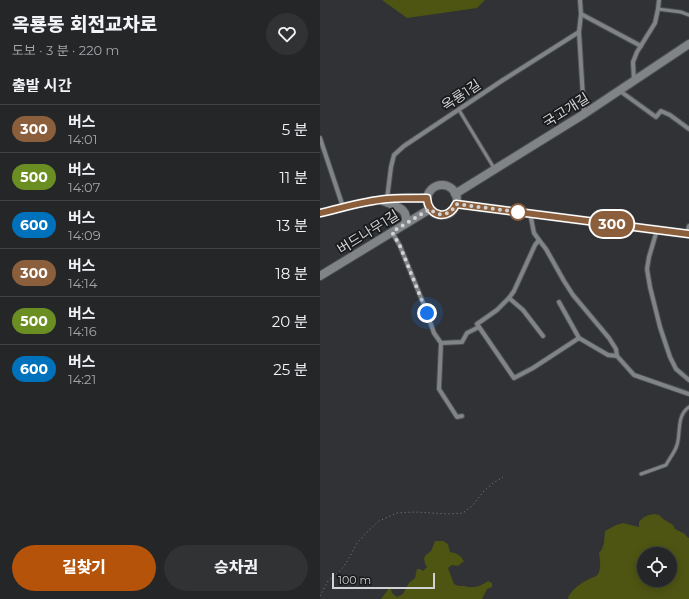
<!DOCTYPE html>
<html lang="ko">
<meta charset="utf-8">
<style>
:root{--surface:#242628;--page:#303234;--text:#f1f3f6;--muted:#a3a5a8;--line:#414345;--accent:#b45309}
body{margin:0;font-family:Montserrat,"Noto Sans KR",sans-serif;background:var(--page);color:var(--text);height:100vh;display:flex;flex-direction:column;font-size:15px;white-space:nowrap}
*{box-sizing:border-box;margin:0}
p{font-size:13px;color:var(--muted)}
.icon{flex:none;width:22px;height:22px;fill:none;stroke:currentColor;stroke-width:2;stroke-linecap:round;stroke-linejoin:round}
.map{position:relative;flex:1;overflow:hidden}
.drawer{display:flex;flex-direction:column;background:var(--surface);width:320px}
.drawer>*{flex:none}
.badge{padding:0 8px;border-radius:13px;font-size:14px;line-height:26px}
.fabs{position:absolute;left:317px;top:547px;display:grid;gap:8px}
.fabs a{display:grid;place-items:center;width:40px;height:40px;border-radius:50%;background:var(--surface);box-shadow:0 2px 10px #0003,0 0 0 1px var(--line);font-size:20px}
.scale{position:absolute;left:12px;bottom:10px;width:103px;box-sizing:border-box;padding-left:4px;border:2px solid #d1d2d4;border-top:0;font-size:11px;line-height:14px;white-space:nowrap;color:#d1d2d4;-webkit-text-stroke:3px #191a1b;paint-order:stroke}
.you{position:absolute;width:20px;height:20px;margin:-10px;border:3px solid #fff;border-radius:50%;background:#1a73e8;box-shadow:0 0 0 6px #1a73e833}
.map>.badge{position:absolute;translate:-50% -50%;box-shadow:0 0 0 2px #fff}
h2{padding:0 12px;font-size:15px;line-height:36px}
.round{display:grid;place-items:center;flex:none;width:42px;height:42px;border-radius:21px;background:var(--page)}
.head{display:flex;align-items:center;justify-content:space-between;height:68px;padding:0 12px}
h1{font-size:19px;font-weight:800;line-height:30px}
.action{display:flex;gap:8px;margin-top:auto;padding:8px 12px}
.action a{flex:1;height:46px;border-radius:24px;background:var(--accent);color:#fff;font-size:16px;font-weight:800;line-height:46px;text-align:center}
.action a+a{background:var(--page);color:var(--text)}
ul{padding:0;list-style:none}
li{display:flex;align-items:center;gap:12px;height:48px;padding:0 12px;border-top:1px solid var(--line)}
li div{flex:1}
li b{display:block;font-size:15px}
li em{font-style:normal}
li .badge{min-width:44px;font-weight:700;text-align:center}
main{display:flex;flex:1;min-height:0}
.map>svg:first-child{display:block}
.green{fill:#4e5412;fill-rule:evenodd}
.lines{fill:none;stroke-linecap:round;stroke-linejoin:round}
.lane-casing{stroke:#4c4e50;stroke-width:5}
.street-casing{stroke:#4c4e50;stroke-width:6}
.secondary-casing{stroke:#4c4e50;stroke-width:10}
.path{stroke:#808184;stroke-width:1;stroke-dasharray:1 3;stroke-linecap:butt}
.lane{stroke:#818487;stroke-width:3}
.street{stroke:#818487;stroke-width:4}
.secondary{stroke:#818487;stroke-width:8}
.line-casing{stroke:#fff;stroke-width:9}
.line{stroke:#8b5e3c;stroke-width:6}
.walk{stroke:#d1d2d4;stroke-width:4;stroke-dasharray:0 7.2}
.stop-dot{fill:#fff;stroke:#8b5e3c;stroke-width:2}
.labels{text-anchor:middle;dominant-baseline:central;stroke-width:3.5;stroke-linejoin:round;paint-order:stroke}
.street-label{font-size:14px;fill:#d1d2d4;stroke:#191a1b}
</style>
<main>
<section class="drawer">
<div class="head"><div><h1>옥룡동 회전교차로</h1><p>도보 · 3 분 · 220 m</p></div><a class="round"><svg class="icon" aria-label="heart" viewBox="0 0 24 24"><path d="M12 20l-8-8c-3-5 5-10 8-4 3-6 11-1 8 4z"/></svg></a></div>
<h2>출발 시간</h2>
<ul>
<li><span class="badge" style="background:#8b5e3c;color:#fff">300</span><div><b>버스</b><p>14:01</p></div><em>5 분</em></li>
<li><span class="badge" style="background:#6b8e23;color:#fff">500</span><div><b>버스</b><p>14:07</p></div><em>11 분</em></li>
<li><span class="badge" style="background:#0072bc;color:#fff">600</span><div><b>버스</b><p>14:09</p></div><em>13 분</em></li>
<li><span class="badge" style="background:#8b5e3c;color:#fff">300</span><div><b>버스</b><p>14:14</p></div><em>18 분</em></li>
<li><span class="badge" style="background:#6b8e23;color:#fff">500</span><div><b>버스</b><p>14:16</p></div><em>20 분</em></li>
<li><span class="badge" style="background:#0072bc;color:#fff">600</span><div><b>버스</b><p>14:21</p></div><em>25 분</em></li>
</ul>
<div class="action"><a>길찾기</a><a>승차권</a></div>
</section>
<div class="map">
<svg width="369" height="599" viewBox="0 0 369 599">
<rect width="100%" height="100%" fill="#303235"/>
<g class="green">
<polygon points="62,0 165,0 157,8 87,18"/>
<path d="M334,514l5,1 4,4 10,6 2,4 10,5 2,3 2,1v61h-120l-1,-1c3,-8 13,-15 21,-19 4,-2 8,-2 10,-7 2,-6 1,-13 0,-19 6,-6 5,-14 6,-22l11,-6 7,-2 16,4v-5c5,-6 9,-7 15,-8zM324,554h26v26h-26z"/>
<path d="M115,541h8l5,3 2,8c7,1 10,3 14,9l-6,5 -6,-1 -4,3 6,16c4,2 5,2 9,2 5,0 2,1 6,1 8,1 13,-2 19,-6l4,2v4l-5,2 -5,10h-101l9,-12 2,6 5,4c9,-3 6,-6 11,-12 1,-3 5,-5 7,-7l2,-9h3l3,2 4,-4 -2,-3 -1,-6 2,-3 5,-4z"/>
</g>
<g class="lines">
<defs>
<g id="lane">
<polyline points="338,9 361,12 369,15"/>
<polyline points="139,110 174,168"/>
<path d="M321,474l25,-9c3,-6 9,-13 11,-20 4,-12 -1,-29 12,-38"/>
</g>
<g id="street">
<polyline points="260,0 261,14 259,32 264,114"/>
<polyline points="261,14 321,46"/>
<polyline points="314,81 313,62 317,52 335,23 338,9 339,0"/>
<polyline points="300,91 336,117 341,111 350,115 369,129"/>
<polyline points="0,138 23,207"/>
<polyline points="67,199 71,167 74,155 84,146 183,80 259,32"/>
<polyline points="210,213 214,233 219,240"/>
<polyline points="337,230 329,257 327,269 330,287 340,327 350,357 356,369 369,380"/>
<polyline points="72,232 80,246 104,305 114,333 121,343"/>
<polyline points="367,234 369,226"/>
<polyline points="189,298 194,291 215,245 219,240 226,249 244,281 253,295 289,338 296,349 297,356 314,375 369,394"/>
<polyline points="239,302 259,338 288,355 297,356"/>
<polyline points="223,336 203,310 189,298 177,310 157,324 194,378 213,368 259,338"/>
<polyline points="142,416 137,417 119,389 121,343 142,342 147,333 159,327"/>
</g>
<g id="secondary">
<circle cx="122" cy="200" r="15"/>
<polyline points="135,194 264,114 369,44"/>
<path d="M63,201c12,5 27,7 22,23"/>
<polyline points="136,204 369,234"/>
<path d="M0,213c22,-5 44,-12 67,-14 13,-2 27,-1 40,-1"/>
<polyline points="0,276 110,209"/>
</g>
</defs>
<use href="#lane" class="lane-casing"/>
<use href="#street" class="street-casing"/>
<use href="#secondary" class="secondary-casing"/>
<polyline class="path" points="0,596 8,581 21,570 28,560 37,543 49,530 59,521 77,513 95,512 128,514 143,513 152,506 164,491 173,483 183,477"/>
<use href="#lane" class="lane"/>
<use href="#street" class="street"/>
<use href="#secondary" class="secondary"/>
</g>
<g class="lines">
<defs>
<path id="line" d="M0,213c22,-5 44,-12 67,-14 13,-1 27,-1 40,-1 1,19 22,23 29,6l233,30"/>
</defs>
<use href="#line" class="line-casing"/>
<use href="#line" class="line"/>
<path class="walk" d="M107,313l-27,-67 -8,-14 38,-23c9,9 21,6 26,-5l62,8"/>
</g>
<circle class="stop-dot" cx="198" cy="212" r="8"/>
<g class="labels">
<g class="street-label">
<text transform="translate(141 95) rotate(-34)">옥룡1길</text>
<text transform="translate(246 110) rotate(-32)">국고개길</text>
<text transform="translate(48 232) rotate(-32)">버드나무1길</text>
</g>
</g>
</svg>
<div class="fabs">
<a><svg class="icon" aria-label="locate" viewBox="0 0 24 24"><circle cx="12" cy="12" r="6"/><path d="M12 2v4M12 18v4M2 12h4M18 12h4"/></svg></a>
</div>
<div class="scale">100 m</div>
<div class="you" style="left:107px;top:313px"></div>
<b class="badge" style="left:292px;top:224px;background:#8b5e3c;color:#fff">300</b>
</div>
</main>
